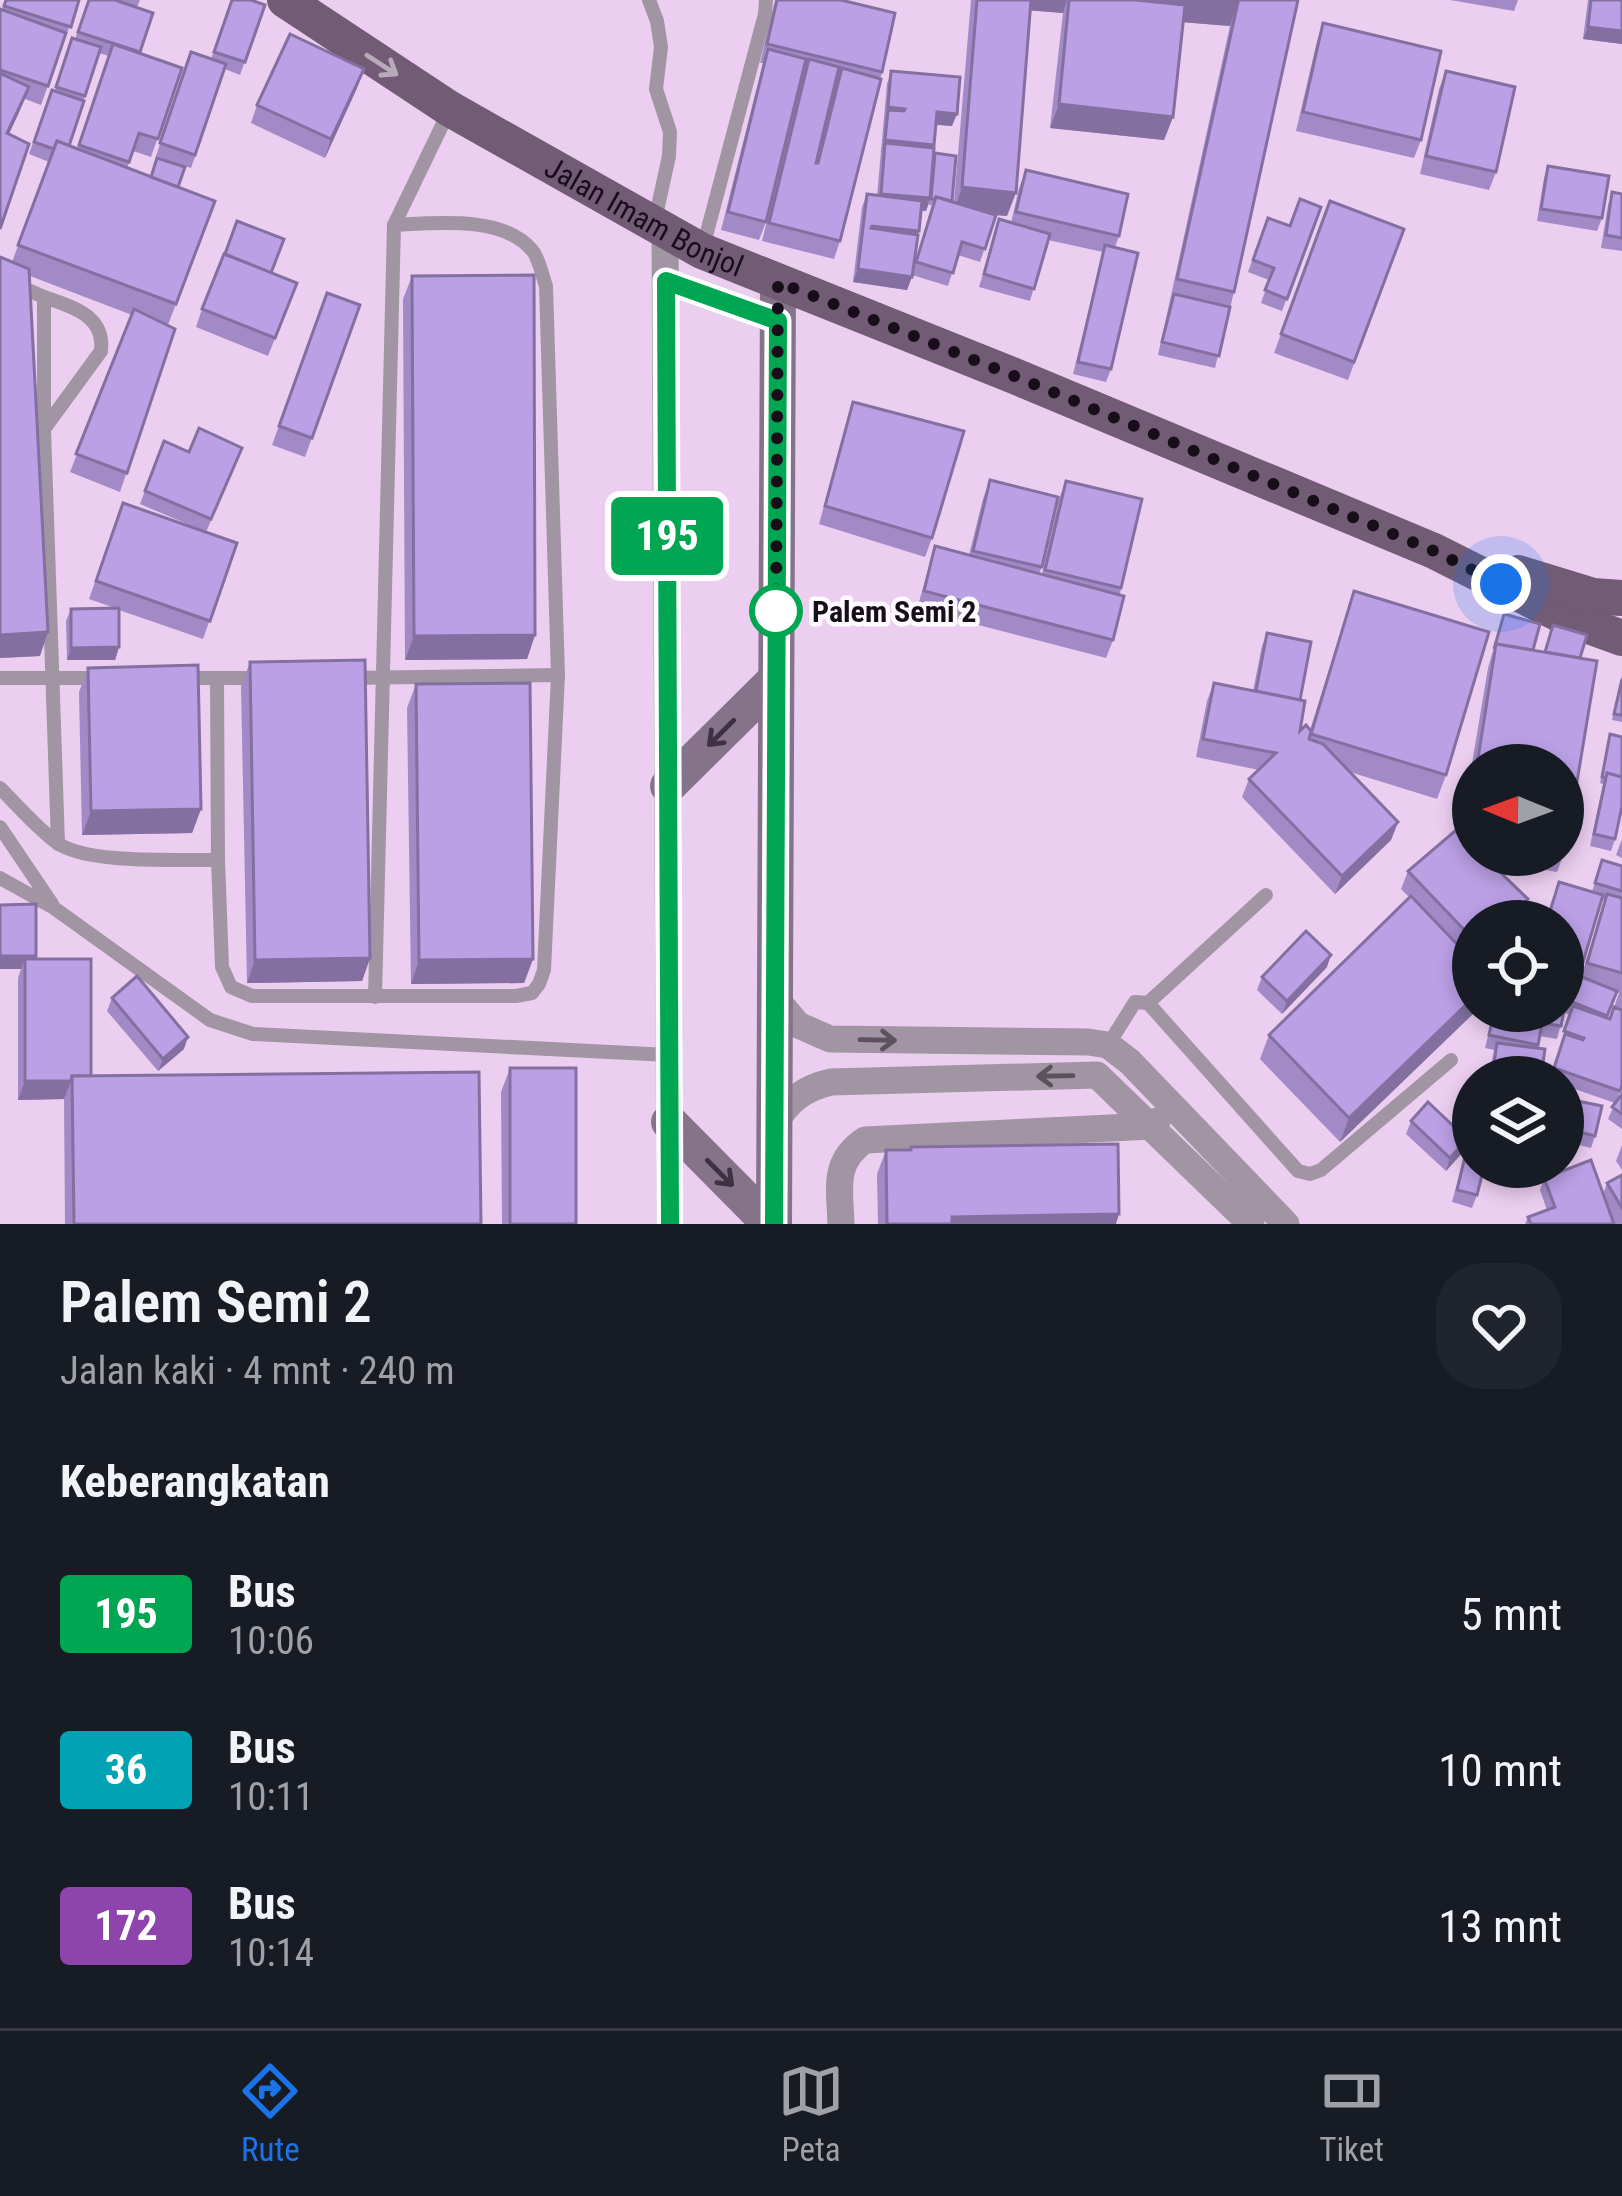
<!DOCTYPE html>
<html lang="id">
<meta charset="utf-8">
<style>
:root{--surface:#171b24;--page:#20242c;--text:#f1f3f6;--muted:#9ea1a6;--line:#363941;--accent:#1a73e8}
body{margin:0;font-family:"Roboto Condensed",sans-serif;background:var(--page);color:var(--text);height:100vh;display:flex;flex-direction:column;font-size:45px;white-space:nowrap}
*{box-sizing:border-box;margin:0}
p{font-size:39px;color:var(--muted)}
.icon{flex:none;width:66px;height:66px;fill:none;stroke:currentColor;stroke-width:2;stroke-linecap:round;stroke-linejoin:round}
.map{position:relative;height:1224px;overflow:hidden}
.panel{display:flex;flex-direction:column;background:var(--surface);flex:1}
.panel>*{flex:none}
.badge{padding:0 24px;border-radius:9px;font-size:42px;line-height:78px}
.needle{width:78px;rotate:271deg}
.fabs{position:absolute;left:1452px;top:744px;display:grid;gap:24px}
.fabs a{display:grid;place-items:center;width:132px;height:132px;border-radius:50%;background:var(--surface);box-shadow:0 6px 18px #0003;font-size:60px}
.you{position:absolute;width:60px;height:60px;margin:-30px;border:9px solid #fff;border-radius:50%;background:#1a73e8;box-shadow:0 0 0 18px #1a73e833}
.map>.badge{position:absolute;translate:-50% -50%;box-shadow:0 0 0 6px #fff}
h2{padding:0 60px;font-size:45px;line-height:108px}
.round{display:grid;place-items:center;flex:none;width:126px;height:126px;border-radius:48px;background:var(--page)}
.overview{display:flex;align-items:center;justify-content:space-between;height:204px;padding:0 60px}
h1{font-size:57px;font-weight:600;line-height:90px}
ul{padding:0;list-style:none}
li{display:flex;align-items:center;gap:36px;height:156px;padding:0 60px}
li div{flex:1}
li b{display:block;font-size:45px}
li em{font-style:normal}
li .badge{min-width:132px;font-weight:700;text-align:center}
.menu{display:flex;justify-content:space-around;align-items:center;height:168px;border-top:3px solid var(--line);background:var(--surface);font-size:33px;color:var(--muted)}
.menu a{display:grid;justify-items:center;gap:6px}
.menu .selected{color:var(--accent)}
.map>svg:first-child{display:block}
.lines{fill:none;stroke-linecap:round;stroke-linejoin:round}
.lane{stroke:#a195a3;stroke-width:14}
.street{stroke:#a195a3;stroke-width:27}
.secondary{stroke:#857389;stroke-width:36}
.primary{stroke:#715b75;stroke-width:36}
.wall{fill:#a18ac6;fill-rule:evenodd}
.shaded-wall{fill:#8370a1}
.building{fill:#bba0e6;stroke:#8370a1;stroke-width:3}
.oneway{stroke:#b7aab9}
.oneway2{stroke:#3e3141}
.oneway3{stroke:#5c525e}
.line-casing{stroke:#fff;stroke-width:27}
.line{stroke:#00a651;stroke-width:18}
.walk{stroke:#180e1a;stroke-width:12;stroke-dasharray:0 21.6}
.stop-dot{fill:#fff;stroke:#00a651;stroke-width:6}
.labels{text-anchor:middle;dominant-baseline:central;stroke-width:9;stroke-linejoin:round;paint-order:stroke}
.street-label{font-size:30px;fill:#180e1a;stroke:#fdfafd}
.stop-label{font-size:30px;font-weight:bold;fill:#180e1a;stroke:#fdfafd;text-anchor:start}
</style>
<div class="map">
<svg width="1622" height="1224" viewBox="0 0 1622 1224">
<rect width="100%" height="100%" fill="#eccef1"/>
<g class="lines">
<g class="lane">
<polyline points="649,0 657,21 661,47 656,89 670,132 669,156 655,220"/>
<polyline points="702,251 765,14 766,0"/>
<polyline points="0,278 44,297 44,429 58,844"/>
<path d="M44,429l57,-78c4,-36 -29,-44 -57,-54"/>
<polyline points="0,678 103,678"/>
<polyline points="185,678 259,678"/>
<path d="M217,678l1,182 4,107 9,20 21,9h264l16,-3 7,-9 5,-14 14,-295 -12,-389c-4,-11 -7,-28 -14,-36 -29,-35 -98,-27 -138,-25"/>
<polyline points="347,678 558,675"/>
<path d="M0,788c18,18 36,39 56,54 30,23 123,17 162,18"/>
<polyline points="0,827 52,904"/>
<polyline points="0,878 54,908 210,1020 253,1034 669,1055"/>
<polyline points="375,997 394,225 450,109"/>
<polyline points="1148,1003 1266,895"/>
<polyline points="1108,1045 1135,1002 1148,1003 1298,1171 1310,1174 1321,1170 1451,1060"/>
</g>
<g class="street">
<polyline points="665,231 670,1224"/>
<polyline points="666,281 778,321"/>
<polyline points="776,999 798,1025 830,1039 1088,1042 1108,1045 1130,1062 1286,1224"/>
<path d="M774,1124c14,-23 30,-36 57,-42l266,-7 154,149"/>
<path d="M841,1224c-1,-35 -9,-62 24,-84l287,-14 5,-5"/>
</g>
<g class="secondary">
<polyline points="668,786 775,680"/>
<polyline points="669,1122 770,1224"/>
<polyline points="774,1224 778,282"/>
</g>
<g class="primary">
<path id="s1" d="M285,0l165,109 252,142 310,124 422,176 133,67 55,20"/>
<polyline points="1518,573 1593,596 1622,598"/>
</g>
</g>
<g class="wall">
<polygon points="5,0 79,0 41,105 25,99 9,134 0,229 0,9 2,10"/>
<path d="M89,0h51l-3,7 3,46 42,15 -31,89 -18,-6 -6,17 88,33 -47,124 7,4 -55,163 -50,-20 62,-157 -102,-39 10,380 -40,2v-401l12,5 37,-100 -20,-8 23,-64 3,1 17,-53 3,1zM99,53l10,3 -32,93 -8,-3z"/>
<polygon points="232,0 265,5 240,75 225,69 191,168 156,156 191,52 211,59"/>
<path d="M775,0h66l41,72 -42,169 -6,18 -72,-18 42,-168 -38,149 -7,18 -38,-10 42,-167h-3zM836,81h1l-21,82z"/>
<path d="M971,0h327l-64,292 -19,76 -57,-13 72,-329 -47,-4 -10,95 -9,23 -114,-12 13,-115 -33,-3 -23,206 -11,-1 -16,47 -22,-7 -10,31 -36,-11 -5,15 -54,-8 9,-75 5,-13 10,2 10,-112 4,-13 61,55 -16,-1 -3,22 1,11 18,43 2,1zM929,203v2h3l-19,65 8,-60 5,1z"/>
<polygon points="1450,0 1518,0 1514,11"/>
<polygon points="1588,0 1622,0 1622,44 1583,39"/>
<polygon points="1323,23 1421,140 1414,158 1296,131 1317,41"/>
<polygon points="1446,71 1496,172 1489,190 1420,174 1439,89"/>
<polygon points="357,88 325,158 251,123 257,105"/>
<polygon points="1548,166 1602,218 1597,231 1537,221 1544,178"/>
<polygon points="1026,170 1119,236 1115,247 1111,369 1106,382 1073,374 1103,252 1048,240 1030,301 979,287 999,219 1011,223 1019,188"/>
<polygon points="1612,192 1622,194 1622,251 1601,248 1608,205"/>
<polygon points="1330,201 1404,229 1348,380 1274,353"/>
<polygon points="1321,207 1282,311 1261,303 1269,280 1248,272 1268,218 1290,226"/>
<polygon points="272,273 297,283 268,356 196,327 202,309"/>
<polygon points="412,276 535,635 527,659 405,660 403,299"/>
<polygon points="327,293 360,305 305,457 272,445"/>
<polygon points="853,402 932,538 925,557 819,524"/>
<polygon points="164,441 189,452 238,460 206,532 140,504"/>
<polygon points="990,480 1042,567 1039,573 1042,574 1059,499 1066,481 1121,588 1113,640 1106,658 917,609 935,546 969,555 983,499"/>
<polygon points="123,503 237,543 203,639 119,610 119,647 115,660 67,660 66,621 71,609 115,608 89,599"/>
<polygon points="1354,591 1446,775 1437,799 1350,772 1398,822 1391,840 1335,894 1242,797 1249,779 1259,770 1196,757 1207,701 1214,683 1253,691 1262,646 1267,633 1300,700 1300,731 1310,730"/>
<path d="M1504,614l29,36 47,8 -14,190 -9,24 -70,-12 41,39 -6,18 -4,4h-45v90h3l-136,131 -80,-83 9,-24 141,-137 -9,-9 7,-18 52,-36 28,-167zM1473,765h90v90h-90z"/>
<polygon points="250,662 370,958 362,981 247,983 241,686"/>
<polygon points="88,668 201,809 192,833 82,835 79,692"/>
<polygon points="1622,675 1622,722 1612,720"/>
<polygon points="416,684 533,959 524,983 411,984 407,708"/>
<polygon points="1610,734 1615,839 1611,851 1590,846 1603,784 1600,783"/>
<polygon points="1622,839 1622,858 1616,855"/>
<path d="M1602,860l20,6v220l-6,17 6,-9v35l-14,-10 7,-16 -52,-18v-8h-12l19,-62 -6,-2 -7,26 -17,-3 -3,12 4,29h-52l5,-27 -9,-2 9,-36 12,2 1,-3h56l11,-30 -11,-3v-57l29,-29zM1601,899l4,1 -24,77 -3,-2zM1616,992l3,1 -9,26 -4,-1z"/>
<polygon points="0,905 35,959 91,1076 481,1224 65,1224 64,1099 18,1100 18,978 21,969 0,969"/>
<polygon points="1327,967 1282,1014 1257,990 1262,977"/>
<polygon points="112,998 184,1049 158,1071 107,1011"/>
<polygon points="510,1068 576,1224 502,1224 501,1092"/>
<polygon points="1563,1098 1595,1136 1591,1148 1563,1141"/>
<polygon points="1411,1121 1467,1139 1463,1152 1446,1171 1406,1134"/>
<polygon points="1469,1140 1477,1195 1472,1208 1452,1202"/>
<polygon points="1622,1145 1622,1170 1616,1161"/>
<polygon points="886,1150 1116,1224 878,1224 877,1174"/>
<polygon points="1622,1175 1622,1224 1525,1224 1528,1217 1547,1210 1540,1190 1544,1178 1603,1194 1607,1183"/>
</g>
<g class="shaded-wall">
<polygon points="1027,0 1067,0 1063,13 1024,10"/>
<polygon points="1069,0 1215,0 1238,2 1230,26 1068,13"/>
<polygon points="1588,27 1622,31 1622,44 1583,39"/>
<polygon points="364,69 357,88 325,158 331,139"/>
<polygon points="29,87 20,110 0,153 7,133"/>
<polygon points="1059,104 1173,117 1164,140 1050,128"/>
<polygon points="937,112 957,114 952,126 932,124"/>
<polygon points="885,140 934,145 929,157 885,143 880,153"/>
<polygon points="962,187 1016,193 1007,216 954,211"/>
<polygon points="881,194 930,198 926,211 876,207"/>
<polygon points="872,226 919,231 914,244 867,238"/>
<polygon points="858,269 912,277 907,290 853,282"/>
<polygon points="48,632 40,656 0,658 0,635"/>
<polygon points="535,635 527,659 405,660 414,636"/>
<polygon points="119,647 115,660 67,660 71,648"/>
<polygon points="201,809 192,833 82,835 91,811"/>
<polygon points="1398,822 1391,840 1335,894 1342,876"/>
<polygon points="1528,899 1522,917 1518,921 1506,921"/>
<polygon points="1331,955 1327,967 1282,1014 1287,1001"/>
<polygon points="0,956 36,956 32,969 25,959 21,969 0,969"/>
<polygon points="370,958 362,981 247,983 255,960"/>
<polygon points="533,959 524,983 411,984 419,960"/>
<polygon points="1473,998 1473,1011 1476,1011 1340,1142 1349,1118"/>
<polygon points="188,1037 184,1049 158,1071 163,1059"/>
<polygon points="25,1081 71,1081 64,1099 18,1100"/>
<polygon points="1467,1139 1463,1152 1446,1171 1450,1158"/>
<polygon points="1119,1214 1116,1224 949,1224 952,1217"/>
</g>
<g class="building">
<polygon points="6,0 79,0 71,27 4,6"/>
<polygon points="89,0 115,0 153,13 140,52 78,32"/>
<polygon points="232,0 251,0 265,5 245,62 214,52"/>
<polygon points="777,0 841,0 895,13 882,72 767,44"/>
<polygon points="977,0 1031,0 1016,193 962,187"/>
<polygon points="1069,0 1136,0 1185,5 1173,117 1059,104"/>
<polygon points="1215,0 1298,0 1234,292 1177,279 1238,2"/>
<polygon points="1591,0 1622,0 1622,31 1588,27"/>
<polygon points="0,9 66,33 48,86 0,70"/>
<polygon points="1323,23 1441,51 1421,140 1303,112"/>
<polygon points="290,34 364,69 331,139 257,105"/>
<polygon points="72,38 101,47 85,96 56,87"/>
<polygon points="113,44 182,68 158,139 139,133 129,162 79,145"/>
<polygon points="768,49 806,59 766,222 728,212"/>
<polygon points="191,52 226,64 195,155 160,143"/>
<polygon points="809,59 839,67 816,163 818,163 842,68 881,79 840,241 769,223"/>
<polygon points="891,71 960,77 957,114 937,112 934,145 885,140 888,110 904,111 905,109 888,107"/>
<polygon points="1446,71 1515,87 1496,172 1426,156"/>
<polygon points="0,73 29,87 7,133 29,144 0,229"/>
<polygon points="52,90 84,101 69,146 57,141 54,149 34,142"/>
<polygon points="57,141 215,201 176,304 18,245"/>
<polygon points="885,143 934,148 930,198 881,194"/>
<polygon points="935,153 956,156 952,201 936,197 935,199 931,199"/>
<polygon points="157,158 185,167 178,187 151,177"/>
<polygon points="1548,166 1609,176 1602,218 1541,209"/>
<polygon points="1026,170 1128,194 1119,236 1016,212"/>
<polygon points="1612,192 1622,194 1622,238 1606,235"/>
<polygon points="867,194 922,201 919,231 872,226 871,228 918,235 912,277 858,269"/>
<polygon points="936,197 996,215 985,249 962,242 953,273 916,262"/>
<polygon points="1300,199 1321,207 1287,299 1265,290 1274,268 1253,260 1268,218 1290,226"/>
<polygon points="1330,201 1404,229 1354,362 1281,334"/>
<polygon points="999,219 1050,234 1034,289 984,274"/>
<polygon points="237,221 284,239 271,273 225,254"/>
<polygon points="1105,245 1138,253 1111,369 1078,362"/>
<polygon points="224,254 297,283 275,338 202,309"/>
<polygon points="0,257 29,269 48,632 0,635"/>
<polygon points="534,275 535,635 414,636 412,276"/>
<polygon points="327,293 360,305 312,438 279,426"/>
<polygon points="1174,294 1230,307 1219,356 1162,342"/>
<polygon points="134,309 175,329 127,473 76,454"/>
<polygon points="853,402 964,431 932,538 825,506"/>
<polygon points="199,428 242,448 211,519 145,491 164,441 189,452"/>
<polygon points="990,480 1058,497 1042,567 973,551"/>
<polygon points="1066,481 1142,499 1121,588 1045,570"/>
<polygon points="123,503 237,543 210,621 96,581"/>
<polygon points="935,546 1124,596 1113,640 924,591"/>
<polygon points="1354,591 1489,632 1446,775 1311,734"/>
<polygon points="119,608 119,647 71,648 71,609"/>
<polygon points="1504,614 1540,624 1533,650 1496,644 1494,649"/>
<polygon points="1553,625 1587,635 1580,658 1545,652"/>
<polygon points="1267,633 1311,642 1300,700 1256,691"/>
<polygon points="1496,644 1597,661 1566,848 1563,847 1563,765 1477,765"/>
<polygon points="365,660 370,958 255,960 250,662"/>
<polygon points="198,665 201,809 91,811 88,668"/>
<polygon points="1622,679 1622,715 1614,714"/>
<polygon points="530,683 533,959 419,960 416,684"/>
<polygon points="1214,683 1305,701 1300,731 1306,725 1311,731 1309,739 1323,744 1398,822 1342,876 1249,779 1276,753 1203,739"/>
<polygon points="1610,734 1622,737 1622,777 1607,773 1606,778 1602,777"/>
<polygon points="1607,773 1622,777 1622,806 1615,839 1594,834"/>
<polygon points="1473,788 1473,832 1466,831"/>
<polygon points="1455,831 1473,847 1473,855 1482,855 1528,899 1506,921 1473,921 1473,939 1408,871"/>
<polygon points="1602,860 1622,866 1622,891 1595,883"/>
<polygon points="1559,882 1603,895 1581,969 1563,964 1563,921 1547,921"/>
<polygon points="1607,894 1622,898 1622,973 1587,963"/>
<polygon points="1411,896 1473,961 1473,998 1349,1118 1269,1035"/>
<polygon points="36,904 36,956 0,956 0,905"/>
<polygon points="1306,931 1331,955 1287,1001 1262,977"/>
<polygon points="25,959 91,959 91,1076 72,1076 71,1081 25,1081"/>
<polygon points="1577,975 1617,991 1607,1016 1567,1000"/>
<polygon points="137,976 188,1037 163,1059 112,998"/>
<polygon points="1563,989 1568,990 1561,1026 1542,1023 1538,1045 1489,1035 1494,1012 1508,1014 1509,1011 1563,1011"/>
<polygon points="1573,1006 1610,1019 1614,1007 1622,1010 1622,1085 1620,1091 1554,1068 1565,1034 1583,1040 1584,1038 1564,1031"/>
<polygon points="1497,1043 1545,1049 1541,1077 1492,1077"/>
<rect x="510" y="1068" width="66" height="156"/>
<polygon points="479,1072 481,1224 74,1224 72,1076"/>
<polygon points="1622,1094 1622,1114 1612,1107"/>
<polygon points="1563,1098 1602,1106 1595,1136 1563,1128"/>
<polygon points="1428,1102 1467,1139 1450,1158 1411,1121"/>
<polygon points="1469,1140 1473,1141 1473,1167 1484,1167 1477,1195 1457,1190"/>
<polygon points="1118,1144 1119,1214 952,1217 952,1224 887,1224 886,1150 911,1150 911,1147"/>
<polygon points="1591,1160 1614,1224 1531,1224 1528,1217 1555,1207 1544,1178"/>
<polygon points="1622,1175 1622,1208 1607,1183"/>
</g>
<defs><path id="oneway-shaft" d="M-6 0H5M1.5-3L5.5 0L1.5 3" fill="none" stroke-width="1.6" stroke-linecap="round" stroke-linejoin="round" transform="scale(3)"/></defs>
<use class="oneway" href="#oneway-shaft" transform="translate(382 65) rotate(33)"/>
<g class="oneway2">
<use href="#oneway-shaft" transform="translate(721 733) rotate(135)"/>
<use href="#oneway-shaft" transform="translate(720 1173) rotate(45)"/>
</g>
<g class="oneway3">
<use href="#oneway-shaft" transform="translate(878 1040) rotate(1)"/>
<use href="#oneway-shaft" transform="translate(1055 1076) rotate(179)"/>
</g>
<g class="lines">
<defs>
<polyline id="line" points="670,1224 666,281 778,321 774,1224"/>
</defs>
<use href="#line" class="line-casing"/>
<use href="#line" class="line"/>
<polyline class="walk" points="776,611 778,282 1012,375 1434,551 1501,584"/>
</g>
<circle class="stop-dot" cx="776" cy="611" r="24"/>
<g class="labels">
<g class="street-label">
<text stroke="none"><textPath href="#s1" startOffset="420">Jalan Imam Bonjol</textPath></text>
</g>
<g class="stop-label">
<text x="812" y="611">Palem Semi 2</text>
</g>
</g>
</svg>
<div class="fabs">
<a><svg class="needle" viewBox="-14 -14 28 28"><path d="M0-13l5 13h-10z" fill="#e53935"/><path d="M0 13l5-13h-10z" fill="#9ea1a6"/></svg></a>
<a><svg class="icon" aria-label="locate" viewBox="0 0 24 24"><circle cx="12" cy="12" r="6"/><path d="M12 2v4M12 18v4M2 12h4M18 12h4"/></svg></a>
<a><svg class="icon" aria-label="layers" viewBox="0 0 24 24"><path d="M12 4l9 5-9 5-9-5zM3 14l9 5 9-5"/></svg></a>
</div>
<div class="you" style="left:1501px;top:584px"></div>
<b class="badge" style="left:667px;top:536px;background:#00a651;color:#fff">195</b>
</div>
<section class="panel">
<div class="overview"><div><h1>Palem Semi 2</h1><p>Jalan kaki · 4 mnt · 240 m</p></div><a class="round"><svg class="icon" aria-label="heart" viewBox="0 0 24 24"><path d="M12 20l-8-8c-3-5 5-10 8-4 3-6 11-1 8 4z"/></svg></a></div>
<h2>Keberangkatan</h2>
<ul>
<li><span class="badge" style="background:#00a651;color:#fff">195</span><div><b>Bus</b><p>10:06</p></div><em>5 mnt</em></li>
<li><span class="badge" style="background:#00a3b4;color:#fff">36</span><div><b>Bus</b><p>10:11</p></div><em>10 mnt</em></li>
<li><span class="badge" style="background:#8e44ad;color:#fff">172</span><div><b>Bus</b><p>10:14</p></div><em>13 mnt</em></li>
</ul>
</section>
<nav class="menu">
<a class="selected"><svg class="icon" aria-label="directions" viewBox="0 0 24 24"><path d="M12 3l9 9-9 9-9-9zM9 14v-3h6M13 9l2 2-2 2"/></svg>Rute</a>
<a><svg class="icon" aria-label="map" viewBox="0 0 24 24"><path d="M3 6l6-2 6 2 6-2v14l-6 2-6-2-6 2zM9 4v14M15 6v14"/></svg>Peta</a>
<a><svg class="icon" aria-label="tickets" viewBox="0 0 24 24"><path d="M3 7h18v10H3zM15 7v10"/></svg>Tiket</a>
</nav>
